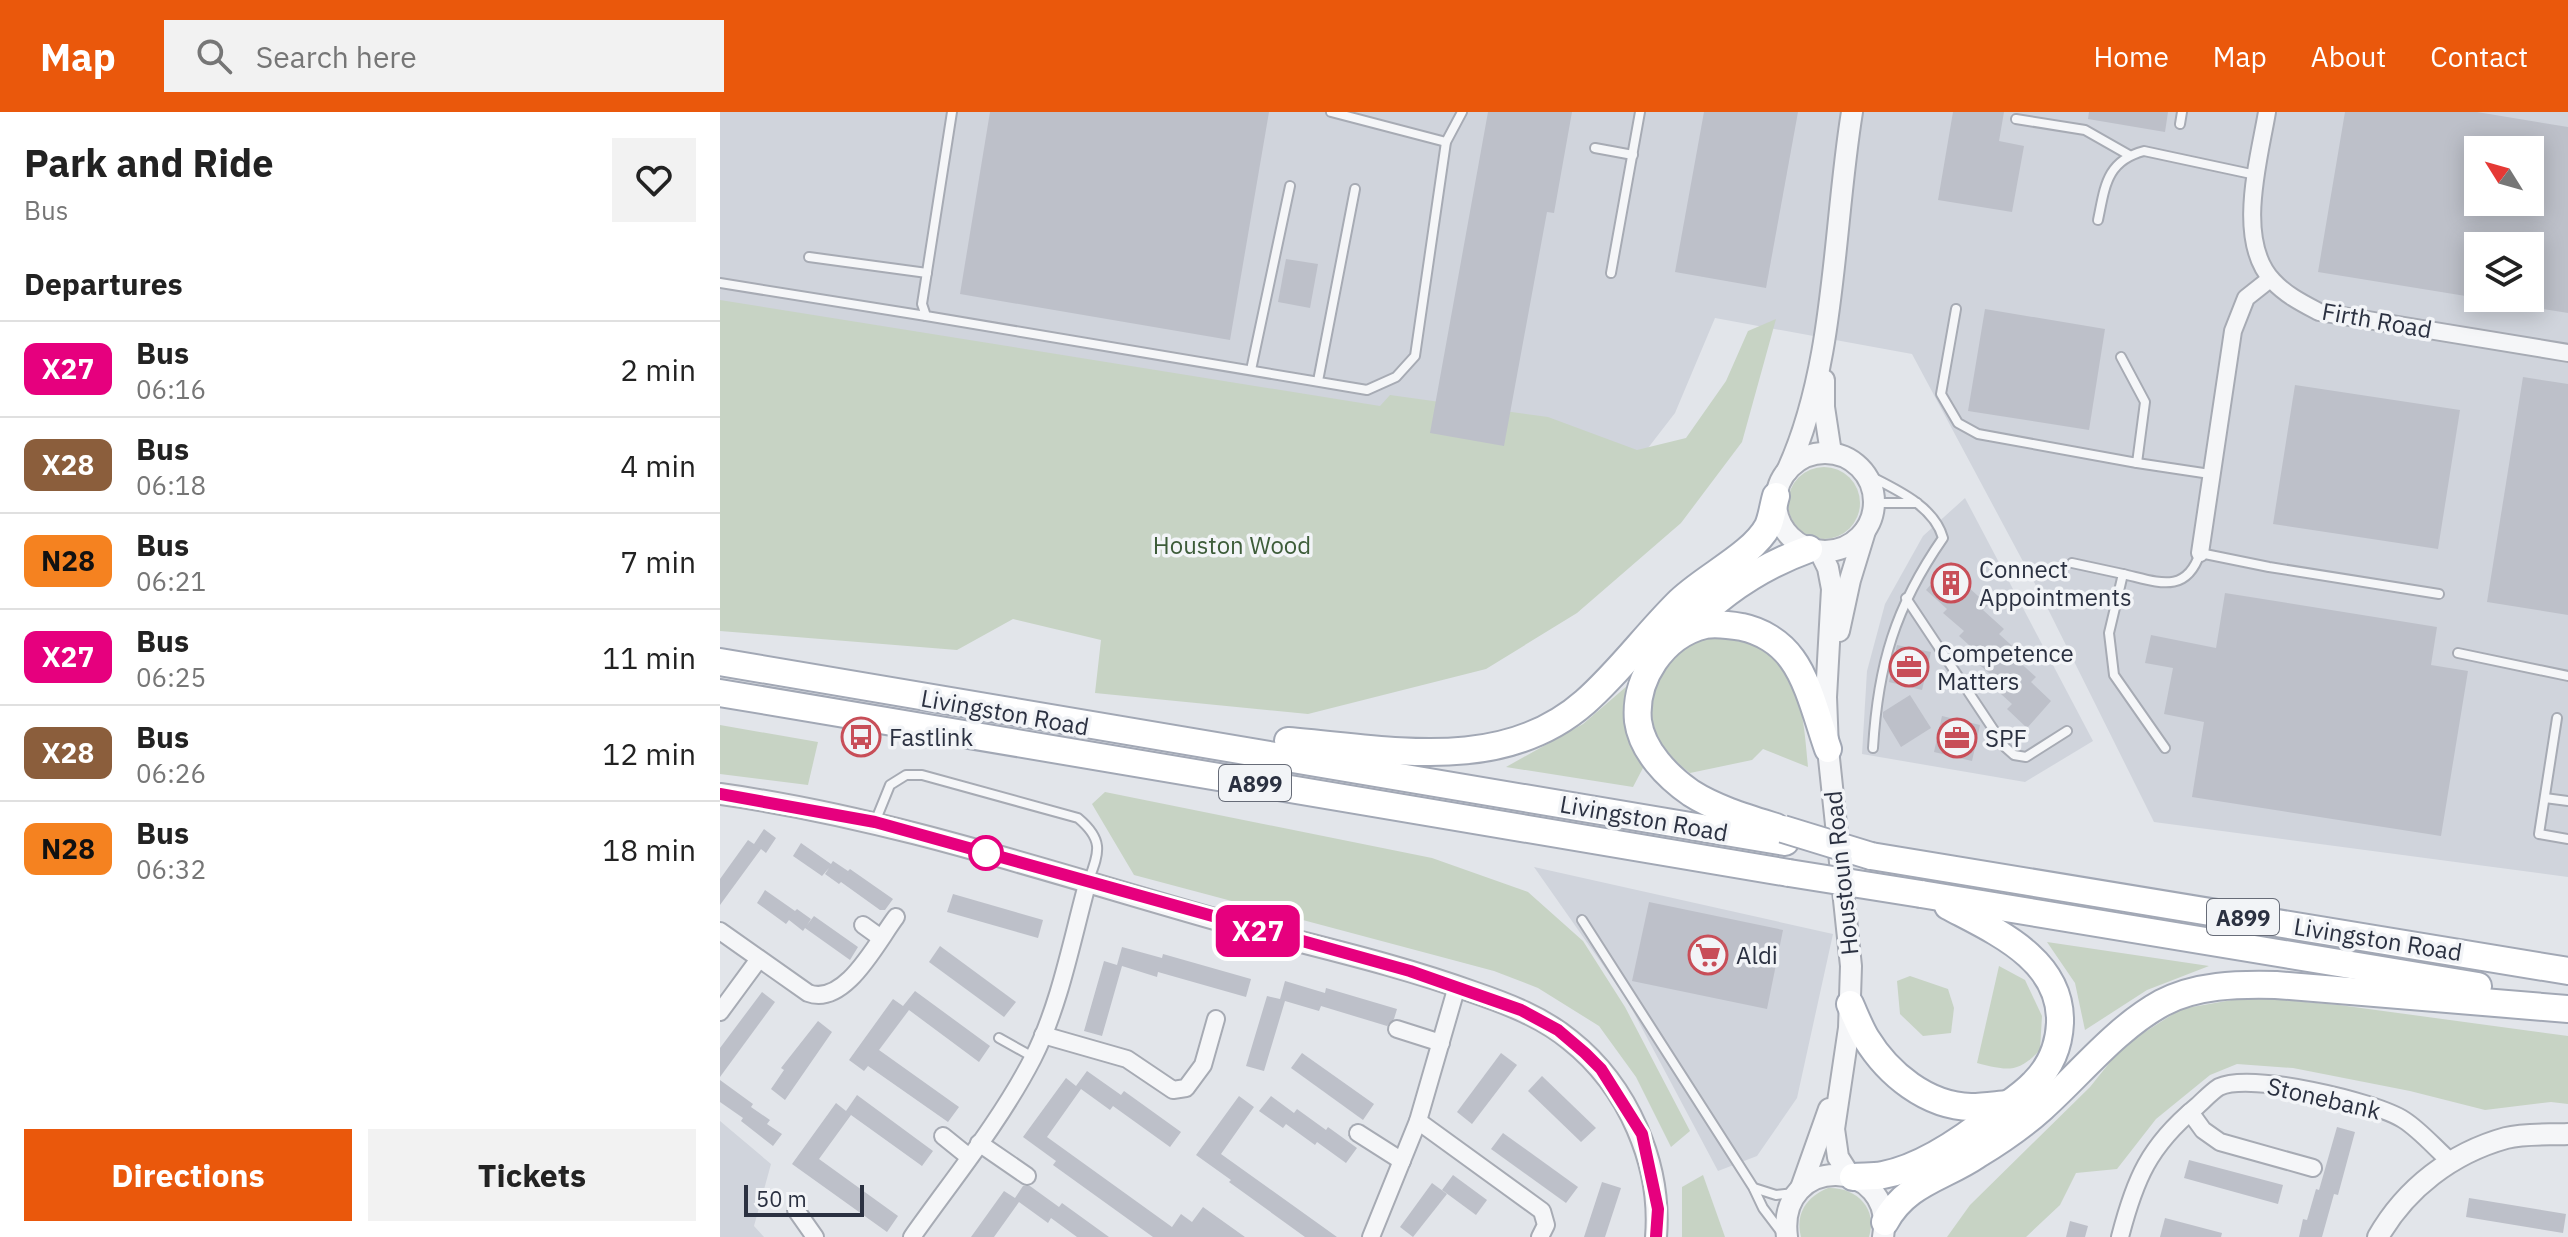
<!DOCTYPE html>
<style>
:root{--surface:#fff;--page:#f2f2f2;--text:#222;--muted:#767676;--line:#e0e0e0;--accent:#ea580c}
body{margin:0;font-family:"IBM Plex Sans",sans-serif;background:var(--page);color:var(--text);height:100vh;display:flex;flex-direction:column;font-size:30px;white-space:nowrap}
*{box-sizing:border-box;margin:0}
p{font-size:26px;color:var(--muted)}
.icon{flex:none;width:44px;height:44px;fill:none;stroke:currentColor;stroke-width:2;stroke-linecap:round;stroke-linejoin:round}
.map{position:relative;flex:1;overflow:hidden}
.sheet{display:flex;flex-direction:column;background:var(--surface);width:720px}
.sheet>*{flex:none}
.badge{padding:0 16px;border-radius:12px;font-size:28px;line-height:52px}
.needle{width:52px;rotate:307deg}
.fabs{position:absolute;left:1744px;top:24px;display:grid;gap:16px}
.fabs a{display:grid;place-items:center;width:80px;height:80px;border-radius:0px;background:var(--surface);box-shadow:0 4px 20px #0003;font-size:40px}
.scale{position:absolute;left:24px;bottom:20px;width:120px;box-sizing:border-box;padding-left:8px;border:4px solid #2b3141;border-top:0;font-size:22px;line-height:28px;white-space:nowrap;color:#2b3141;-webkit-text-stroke:6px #f2f4f7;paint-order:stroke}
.map>.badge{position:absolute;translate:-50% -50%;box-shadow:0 0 0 4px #fff}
h2{padding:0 24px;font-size:30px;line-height:72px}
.round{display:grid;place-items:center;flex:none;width:84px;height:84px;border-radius:0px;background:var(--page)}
.head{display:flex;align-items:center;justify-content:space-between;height:136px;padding:0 24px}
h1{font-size:38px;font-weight:800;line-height:60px}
.cta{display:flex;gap:16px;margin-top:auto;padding:16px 24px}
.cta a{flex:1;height:92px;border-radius:0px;background:var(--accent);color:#fff;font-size:32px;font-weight:800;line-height:92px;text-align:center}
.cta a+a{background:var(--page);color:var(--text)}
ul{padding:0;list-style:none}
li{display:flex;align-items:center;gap:24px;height:96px;padding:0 24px;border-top:2px solid var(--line)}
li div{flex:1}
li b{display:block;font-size:30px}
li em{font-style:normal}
li .badge{min-width:88px;font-weight:700;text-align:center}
header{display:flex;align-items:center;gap:48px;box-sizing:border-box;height:112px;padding:0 40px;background:var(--accent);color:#fff}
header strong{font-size:38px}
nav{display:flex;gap:44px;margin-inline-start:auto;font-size:28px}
.search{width:560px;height:72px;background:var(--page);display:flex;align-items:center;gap:20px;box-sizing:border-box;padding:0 28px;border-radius:0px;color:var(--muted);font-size:30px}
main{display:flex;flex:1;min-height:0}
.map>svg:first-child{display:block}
.built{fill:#d0d4dc;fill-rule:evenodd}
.green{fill:#c7d3c4}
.building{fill:#bdc0c9;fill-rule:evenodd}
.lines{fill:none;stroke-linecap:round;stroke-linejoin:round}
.service-casing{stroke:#a7abb4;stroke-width:12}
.minor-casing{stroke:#a7abb4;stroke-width:20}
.tertiary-casing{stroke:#a7abb4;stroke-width:24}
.primary-casing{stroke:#a2a8b5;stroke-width:30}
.service{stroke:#f5f6f8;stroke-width:8}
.minor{stroke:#f5f6f8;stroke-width:16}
.tertiary{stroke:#f5f6f8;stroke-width:20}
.primary{stroke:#fff;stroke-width:26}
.primary-bridge-casing{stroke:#a2a8b5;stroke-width:30;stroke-linecap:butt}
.primary-bridge{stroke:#fff;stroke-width:26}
.line-casing{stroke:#fff;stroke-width:18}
.line{stroke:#e6007e;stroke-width:12}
.stop-dot{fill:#fff;stroke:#e6007e;stroke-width:4}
.labels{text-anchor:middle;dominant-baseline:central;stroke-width:7;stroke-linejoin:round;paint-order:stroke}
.shield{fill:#f2f4f7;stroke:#676c78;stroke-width:2}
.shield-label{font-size:22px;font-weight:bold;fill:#2b3141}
.street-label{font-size:24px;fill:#2b3141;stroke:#f2f4f7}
.park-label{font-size:24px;fill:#3d5c39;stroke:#f2f4f7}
.poi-label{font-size:24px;fill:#2b3141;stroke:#f2f4f7;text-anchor:start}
</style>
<header>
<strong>Map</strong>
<div class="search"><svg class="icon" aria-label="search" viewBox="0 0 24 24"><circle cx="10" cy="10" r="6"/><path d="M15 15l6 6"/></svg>Search here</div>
<nav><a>Home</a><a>Map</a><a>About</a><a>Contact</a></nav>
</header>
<main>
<section class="sheet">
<div class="head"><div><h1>Park and Ride</h1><p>Bus</p></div><a class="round"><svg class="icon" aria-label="heart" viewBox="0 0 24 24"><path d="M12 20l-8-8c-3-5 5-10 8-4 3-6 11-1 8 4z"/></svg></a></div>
<h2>Departures</h2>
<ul>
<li><span class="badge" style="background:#e6007e;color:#fff">X27</span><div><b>Bus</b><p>06:16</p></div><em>2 min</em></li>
<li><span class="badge" style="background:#8b5e3c;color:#fff">X28</span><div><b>Bus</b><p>06:18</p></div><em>4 min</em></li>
<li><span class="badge" style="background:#f58220;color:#111">N28</span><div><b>Bus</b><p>06:21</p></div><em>7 min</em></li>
<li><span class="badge" style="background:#e6007e;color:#fff">X27</span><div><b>Bus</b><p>06:25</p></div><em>11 min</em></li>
<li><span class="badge" style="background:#8b5e3c;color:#fff">X28</span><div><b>Bus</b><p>06:26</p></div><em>12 min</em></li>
<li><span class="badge" style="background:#f58220;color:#111">N28</span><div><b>Bus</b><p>06:32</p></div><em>18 min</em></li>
</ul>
<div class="cta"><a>Directions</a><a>Tickets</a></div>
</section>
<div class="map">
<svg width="1848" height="1125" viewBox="0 0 1848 1125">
<rect width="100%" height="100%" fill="#e2e5ea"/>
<g class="built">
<path d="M0,0h1848v765l-414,-55 -112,-225 -130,-243 -197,-36 -40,95 -145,188 -810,-172zM1758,38h52v52h-52zM1758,134h52v52h-52z"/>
<polygon points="1245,386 1373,629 1305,670 1142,642 1147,559 1165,492 1203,424"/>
<polygon points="814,755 1113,822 1077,986 1037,1044 998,1059 906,886"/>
<polygon points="0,1009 51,1052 34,1114 44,1125 0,1125"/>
</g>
<g class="green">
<polygon points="0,188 660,294 670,283 828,305 917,338 966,326 1006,269 1028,219 1056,207 1022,330 961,411 857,501 766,557 588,602 375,581 381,528 293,507 237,538 0,519"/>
<circle cx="1104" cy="391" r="36"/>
<path d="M998,523c12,2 30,3 42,10 42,24 44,80 48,122l-45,-18 -11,11 -62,13c-40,-30 -59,-78 -18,-118 12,-12 30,-16 46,-20z"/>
<polygon points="907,574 906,620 924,654 913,675 786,655 863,612"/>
<polygon points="0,613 98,630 88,673 0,662"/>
<polygon points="385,680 712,746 808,780 863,829 905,895 970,1019 951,1035 916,965 879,914 818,876 774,859 414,763 372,692"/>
<polygon points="1327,830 1489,854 1427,878 1365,918 1355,871"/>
<path d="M1279,854l26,14 17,36 -2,34c-22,23 -32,21 -63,13z"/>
<polygon points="1190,864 1228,877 1234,896 1231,921 1203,924 1180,902 1177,869"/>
<polygon points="1529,885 1619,893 1848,924 1848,992 1831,990 1765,998 1690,979 1573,956 1517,952 1490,963 1436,1007 1397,1057 1356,1061 1340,1093 1306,1125 1227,1125 1250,1093 1370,975 1403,934 1461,897"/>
<polygon points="983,1063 1005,1125 962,1125 962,1075"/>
<path d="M1108,1076c28,-1 50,20 41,49h-68c-6,-23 5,-40 27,-49z"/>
</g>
<g class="building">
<polygon points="270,0 549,0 510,228 240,182"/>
<polygon points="768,0 852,0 834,101 827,100 784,334 710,321"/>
<polygon points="984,0 1078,0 1046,176 955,160"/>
<polygon points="1233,0 1284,0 1279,29 1304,34 1292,100 1218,88"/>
<polygon points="1369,0 1448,0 1445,20 1368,7"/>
<path d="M1625,0h132l91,15v186l-38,-6v-61h-52v52l-160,-26zM1758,38h52v52h-52z"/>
<polygon points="566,147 598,152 590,196 558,190"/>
<polygon points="1265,197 1385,217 1369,318 1248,299"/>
<polygon points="1803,265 1848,272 1848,503 1767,490"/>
<polygon points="1575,273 1740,298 1718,437 1553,412"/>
<polygon points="1231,450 1252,469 1247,474 1268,493 1263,498 1284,517 1279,522 1300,541 1295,546 1316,565 1311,570 1331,589 1307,616 1287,597 1292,592 1271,573 1276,567 1255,549 1260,543 1239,524 1244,519 1223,501 1227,497 1206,478"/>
<polygon points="1505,481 1717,515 1711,553 1748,559 1721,724 1472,685 1484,610 1444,602 1453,556 1425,551 1431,523 1496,536"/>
<polygon points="1177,533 1211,540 1202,578 1169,570"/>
<polygon points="1190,583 1211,616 1181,635 1163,605 1163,600"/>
<polygon points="1222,604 1260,613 1252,649 1214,640"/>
<polygon points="44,717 56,726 46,741 41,737 0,793 0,767 28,728 34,732"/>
<polygon points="81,731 111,752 113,749 128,759 130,757 173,787 165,798 160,798 121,770 119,772 105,762 109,756 102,764 73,744"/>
<polygon points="45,778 75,799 77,797 91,807 87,813 94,804 138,835 130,848 85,816 83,819 69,808 66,812 37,791"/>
<polygon points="233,782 323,808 318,826 227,800"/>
<polygon points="929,790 1063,818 1047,897 912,869"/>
<polygon points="220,834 296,890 284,905 209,850"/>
<polygon points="402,835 442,846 443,842 531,867 526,885 438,860 437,865 402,854 382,924 364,919 384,849 397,853"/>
<polygon points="565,869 605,881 606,876 677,897 674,907 667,914 601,894 599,899 565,889 544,959 526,954 547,884 560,887"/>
<polygon points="195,879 270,934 259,950 189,898 159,938 239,995 228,1010 148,954 144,959 129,948 173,887 183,894"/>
<polygon points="42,880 55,890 0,965 0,936"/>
<polygon points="98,909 112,920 65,988 51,977 64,958 61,956"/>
<polygon points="582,941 654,992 643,1008 571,956"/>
<polygon points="781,941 797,953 752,1012 737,1000"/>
<polygon points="367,959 401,983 404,979 461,1020 450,1035 393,994 390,998 361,977 327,1025 452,1115 461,1102 472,1110 483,1095 525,1125 433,1125 333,1053 336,1049 303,1025 346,966 356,974"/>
<polygon points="822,964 876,1016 861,1030 808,979"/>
<polygon points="0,968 33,992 31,995 50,1008 47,1012 62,1022 53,1034 21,1009 23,1006 0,990"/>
<polygon points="137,983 213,1039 202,1054 131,1003 99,1047 178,1104 167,1120 72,1052 116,991 126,999"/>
<polygon points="519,984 534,995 501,1042 617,1125 585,1125 509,1070 511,1068 476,1043"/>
<polygon points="551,984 574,1001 577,997 606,1018 608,1015 637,1036 626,1051 597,1030 595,1033 566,1012 563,1016 539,999"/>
<polygon points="1617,1015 1635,1020 1618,1083 1614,1082 1602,1125 1579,1125 1583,1107 1587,1108 1596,1077 1599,1078"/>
<polygon points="783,1021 858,1075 846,1091 771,1037"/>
<polygon points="1469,1048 1563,1073 1558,1092 1464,1066"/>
<polygon points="733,1063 767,1088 756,1103 722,1078"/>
<polygon points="882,1070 901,1076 885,1125 864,1125"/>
<polygon points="712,1071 727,1082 693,1125 680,1115"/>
<polygon points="303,1074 310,1074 339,1095 342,1091 389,1125 357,1125 331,1106 328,1111 299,1090 274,1125 251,1125 284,1079 295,1086"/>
<polygon points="1749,1086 1846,1102 1843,1121 1746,1105"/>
<polygon points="1445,1106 1502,1121 1501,1125 1440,1125"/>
<polygon points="1350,1109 1368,1114 1365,1125 1346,1125"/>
</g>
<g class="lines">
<defs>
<g id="service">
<polyline points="232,0 202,192 206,204 647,278 676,265 695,244 726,30 742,0"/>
<polyline points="611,0 726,30"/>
<polyline points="1296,7 1365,18 1409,43"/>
<polyline points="1460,12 1462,0"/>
<polyline points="875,36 913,43"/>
<path d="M1378,108c7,-33 8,-59 46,-69l112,24"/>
<polyline points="89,145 207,161"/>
<polyline points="891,161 920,0"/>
<polyline points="0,171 206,204"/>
<polyline points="1236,197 1221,282 1238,311 1258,322 1417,351 1425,290 1401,245"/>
<polyline points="531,258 570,74"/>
<polyline points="598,269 635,77"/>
<polyline points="1417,351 1490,362"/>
<path d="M1146,362c27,14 68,31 77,64 -48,69 -65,127 -70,210"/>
<polyline points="1154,391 1197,391"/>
<polyline points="1352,451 1403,462"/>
<polyline points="1186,486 1285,635 1294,643 1306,645 1347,619"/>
<polyline points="1738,541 1848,564"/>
<polyline points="1837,606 1819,722 1848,727"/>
<path d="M1445,636l-51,-73 -5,-42 14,-59c35,8 63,21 77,-21l69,14 170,27"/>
<polyline points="1825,686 1848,689"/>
<path d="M155,710l15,-37 16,-10h16l156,43c25,21 22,33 11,61"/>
<polyline points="862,808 1033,1075 1043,1096 1062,1121"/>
<polyline points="279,926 313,945"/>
<polyline points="1034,1076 1056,1083 1074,1081"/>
</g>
<g id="minor">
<path d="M1547,0c-8,48 -32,129 6,169 13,14 29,22 46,31l249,41"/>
<polyline points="1480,441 1513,219 1526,186 1550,167"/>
<polyline points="143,813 161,826"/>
<path d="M0,819l88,62c37,14 69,-51 88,-76"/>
<polyline points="0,900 39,847"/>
<polyline points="677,917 721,931"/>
<polyline points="323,923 407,947 453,978 466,976 483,953 496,907"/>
<polyline points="1470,1000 1483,1018 1500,1030 1593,1056"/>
<polyline points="698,1009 822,1099 826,1113 820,1125"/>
<polyline points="638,1021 682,1049"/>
<polyline points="223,1024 249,1045"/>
<polyline points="259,1031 307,1064"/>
<polyline points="76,1098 95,1125"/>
<path d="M192,1125c41,-58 88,-115 121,-179 27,-53 39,-119 55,-177"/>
<polyline points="651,1125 698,1009 737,874"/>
<path d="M1400,1125c15,-58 29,-91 76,-130 7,-6 15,-15 23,-20 31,-15 156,14 185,33 17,11 31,28 46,41"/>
</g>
<g id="tertiary">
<polyline points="1104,268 1104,295 1111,341"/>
<circle cx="1105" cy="390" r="49"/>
<path d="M1067,359c49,-106 46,-243 65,-359"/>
<polyline points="1100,440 1108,456 1112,477 1106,585 1108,637 1131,854 1129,916 1114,1017 1118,1045 1130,1064"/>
<polyline points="1119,519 1130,468 1145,419"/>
<path d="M0,682c180,25 352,86 527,134 75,20 152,37 226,64 35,12 69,25 97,48 58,46 92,124 86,197"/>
<polyline points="1081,1076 1109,997"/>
<path d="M1067,1125c-11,-84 110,-81 96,0"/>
<path d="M1658,1125c28,-49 74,-84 128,-99 19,-5 43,-3 62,-4"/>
</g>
<g id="primary">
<path d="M966,518c34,-36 76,-64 123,-81"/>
<path d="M0,550c355,62 710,119 1065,180"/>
<polyline points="0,581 1069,761"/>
<path d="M568,629c101,8 214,34 297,-39 34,-30 60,-66 92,-98 25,-26 75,-48 91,-78 4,-9 5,-20 8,-30"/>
<path d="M1056,715c-29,-9 -60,-18 -85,-34 -23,-16 -49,-42 -53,-72 -4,-42 25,-86 67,-96 12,-2 25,0 37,2 19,4 38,15 50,32 17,23 26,62 36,90"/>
<polyline points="1151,744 1848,859"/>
<polyline points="1201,782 1758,874"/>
<path d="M1130,892c5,11 10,24 16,34 22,36 61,68 105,69 12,0 25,-2 37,-3"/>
<path d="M1133,1065c9,-1 20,0 30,-2 38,-7 83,-38 113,-62 12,-9 27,-18 38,-30 16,-16 25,-37 26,-60 2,-64 -65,-92 -112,-117"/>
<path d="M1165,1110c21,-39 58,-44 92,-67 23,-14 45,-29 65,-47 39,-35 73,-79 120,-105 34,-18 75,-19 114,-18l292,24"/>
</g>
</defs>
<use href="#service" class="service-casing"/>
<use href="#minor" class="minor-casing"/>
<use href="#tertiary" class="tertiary-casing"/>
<use href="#primary" class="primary-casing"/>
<use href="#service" class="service"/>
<use href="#minor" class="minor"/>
<use href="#tertiary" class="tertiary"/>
<use href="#primary" class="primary"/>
<defs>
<g id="primary-bridge">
<polyline points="1063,717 1151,744"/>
<polyline points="1069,761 1201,782"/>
</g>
</defs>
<use href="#primary-bridge" class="primary-bridge-casing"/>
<use href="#primary-bridge" class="primary-bridge"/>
</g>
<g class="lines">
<defs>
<polyline id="line" points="0,682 155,710 690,859 801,898 838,918 865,941 881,957 922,1022 938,1097 936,1125"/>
</defs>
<use href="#line" class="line-casing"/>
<use href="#line" class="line"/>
</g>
<defs>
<symbol id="building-ring" viewBox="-11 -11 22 22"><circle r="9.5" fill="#f2f4f7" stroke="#c84e58" stroke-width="1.5"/><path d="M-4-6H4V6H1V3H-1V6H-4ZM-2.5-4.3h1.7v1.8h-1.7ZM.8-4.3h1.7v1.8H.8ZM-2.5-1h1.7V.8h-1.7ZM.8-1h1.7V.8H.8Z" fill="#c84e58"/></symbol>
<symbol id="office-ring" viewBox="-11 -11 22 22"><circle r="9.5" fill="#f2f4f7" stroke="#c84e58" stroke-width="1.5"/><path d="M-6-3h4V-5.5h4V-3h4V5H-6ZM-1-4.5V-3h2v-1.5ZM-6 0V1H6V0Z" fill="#c84e58"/></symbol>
<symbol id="bus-ring" viewBox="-11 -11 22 22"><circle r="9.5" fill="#f2f4f7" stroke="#c84e58" stroke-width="1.5"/><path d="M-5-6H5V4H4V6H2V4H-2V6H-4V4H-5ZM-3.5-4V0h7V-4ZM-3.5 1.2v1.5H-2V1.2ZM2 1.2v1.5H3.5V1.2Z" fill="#c84e58"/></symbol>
<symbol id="supermarket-ring" viewBox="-11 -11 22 22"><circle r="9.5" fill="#f2f4f7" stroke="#c84e58" stroke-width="1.5"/><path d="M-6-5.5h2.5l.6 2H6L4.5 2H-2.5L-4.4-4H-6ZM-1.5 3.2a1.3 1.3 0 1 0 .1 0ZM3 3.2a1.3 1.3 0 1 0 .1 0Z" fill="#c84e58"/></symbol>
</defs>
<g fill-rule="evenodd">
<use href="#building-ring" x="1209" y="449" width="44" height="44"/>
<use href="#office-ring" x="1167" y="533" width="44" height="44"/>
<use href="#bus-ring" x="119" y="603" width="44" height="44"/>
<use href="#office-ring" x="1215" y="604" width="44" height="44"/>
<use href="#supermarket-ring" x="966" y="821" width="44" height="44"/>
</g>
<circle class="stop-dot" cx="266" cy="741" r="16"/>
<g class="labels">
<g class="shield">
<rect x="499" y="653" width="72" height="36" rx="6"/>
<rect x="1487" y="787" width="72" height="36" rx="6"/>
</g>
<g class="shield-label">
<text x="535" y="671">A899</text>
<text x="1523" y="805">A899</text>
</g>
<g class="street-label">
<text transform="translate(1657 208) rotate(10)">Firth Road</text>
<text transform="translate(285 600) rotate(10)">Livingston Road</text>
<text transform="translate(924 706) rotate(10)">Livingston Road</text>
<text transform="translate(1121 761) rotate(-96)">Houstoun Road</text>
<text transform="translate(1658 827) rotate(9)">Livingston Road</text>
<text transform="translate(1604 986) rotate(13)">Stonebank</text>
</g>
<g class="park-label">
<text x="512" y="433">Houston Wood</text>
</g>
<g class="poi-label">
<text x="1259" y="457">Connect<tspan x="1259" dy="28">Appointments</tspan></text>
<text x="1217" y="541">Competence<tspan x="1217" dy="28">Matters</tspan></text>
<text x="169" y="625">Fastlink</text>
<text x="1265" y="626">SPF</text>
<text x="1016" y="843">Aldi</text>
</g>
</g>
</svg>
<div class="fabs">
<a><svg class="needle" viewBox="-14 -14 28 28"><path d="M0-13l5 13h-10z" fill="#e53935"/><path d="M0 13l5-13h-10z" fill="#767676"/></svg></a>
<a><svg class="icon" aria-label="layers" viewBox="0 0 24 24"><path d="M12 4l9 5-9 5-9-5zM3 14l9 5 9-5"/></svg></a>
</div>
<div class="scale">50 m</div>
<b class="badge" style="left:538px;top:819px;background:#e6007e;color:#fff">X27</b>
</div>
</main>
